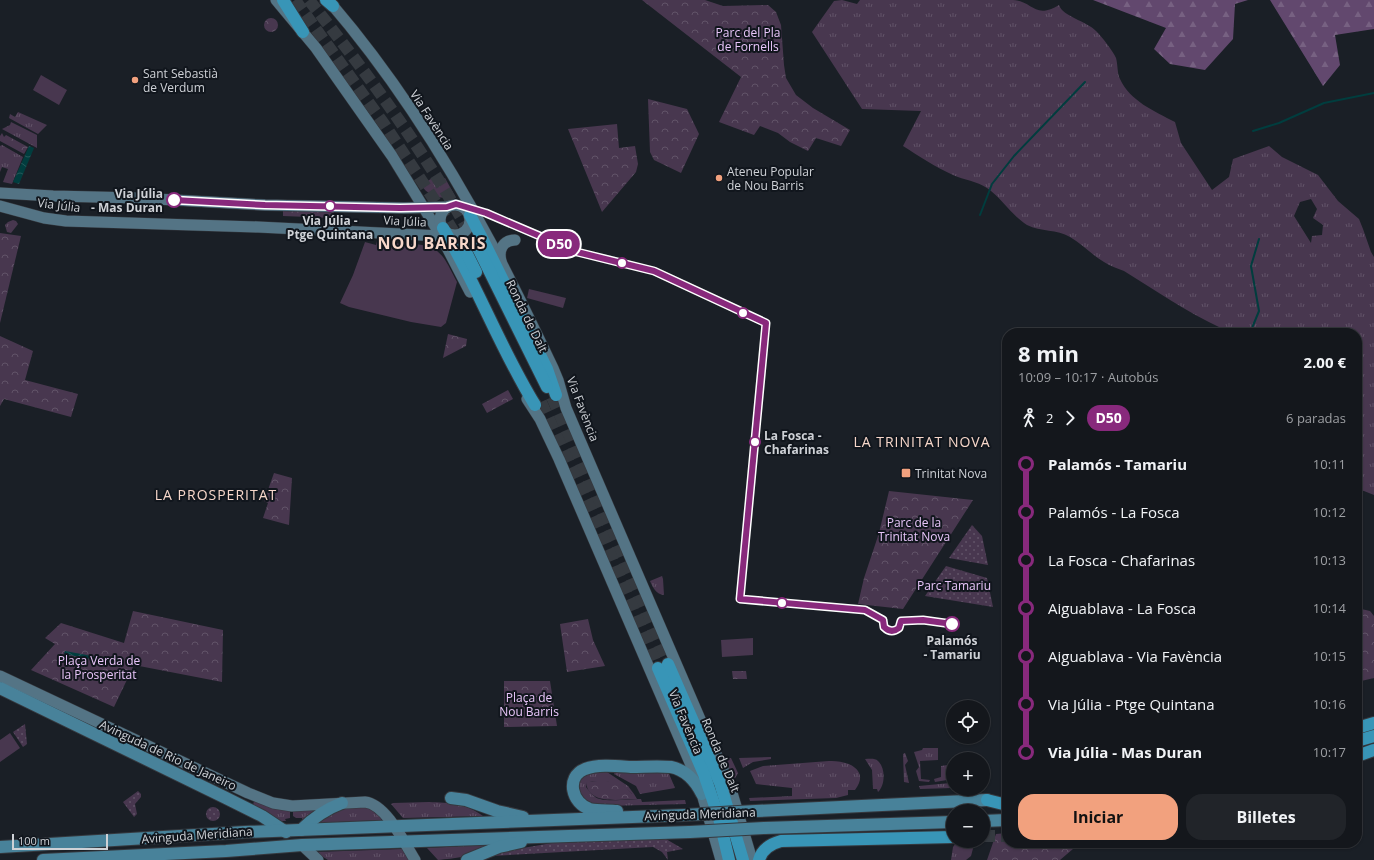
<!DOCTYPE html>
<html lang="es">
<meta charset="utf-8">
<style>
:root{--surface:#14171c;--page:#212429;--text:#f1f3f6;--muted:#9d9fa3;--line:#33363b;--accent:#f2a17e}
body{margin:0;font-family:"Open Sans",sans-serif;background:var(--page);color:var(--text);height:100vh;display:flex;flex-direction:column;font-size:15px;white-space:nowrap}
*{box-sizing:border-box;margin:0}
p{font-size:13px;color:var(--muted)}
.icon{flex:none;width:22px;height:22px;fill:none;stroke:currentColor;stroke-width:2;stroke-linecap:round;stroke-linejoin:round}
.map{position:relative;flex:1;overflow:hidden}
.drawer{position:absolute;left:1002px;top:328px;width:360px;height:520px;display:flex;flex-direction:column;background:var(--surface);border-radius:16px;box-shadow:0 1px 3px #0004,0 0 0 1px var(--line)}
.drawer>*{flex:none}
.badge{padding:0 8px;border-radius:13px;font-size:14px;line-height:26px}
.fabs{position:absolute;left:946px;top:700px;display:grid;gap:8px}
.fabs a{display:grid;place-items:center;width:44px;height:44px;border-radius:50%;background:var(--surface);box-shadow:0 1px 3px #0004,0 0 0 1px var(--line);font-size:20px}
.scale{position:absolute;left:12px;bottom:10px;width:96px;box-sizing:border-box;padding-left:4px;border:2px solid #ced1d6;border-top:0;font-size:11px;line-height:14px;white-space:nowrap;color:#ced1d6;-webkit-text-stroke:3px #11161d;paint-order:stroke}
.map>.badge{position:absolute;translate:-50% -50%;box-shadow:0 0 0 2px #fff}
.legs{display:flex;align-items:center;gap:6px;height:44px;padding:0 16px;font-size:13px}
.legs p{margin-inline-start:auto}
.head{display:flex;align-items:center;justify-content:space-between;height:68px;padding:0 16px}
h1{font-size:22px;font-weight:700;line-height:30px}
.button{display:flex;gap:8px;margin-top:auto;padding:8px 16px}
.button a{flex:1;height:46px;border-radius:16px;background:var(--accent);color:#111;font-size:16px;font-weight:700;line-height:46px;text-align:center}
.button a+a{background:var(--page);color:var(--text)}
ul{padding:0 16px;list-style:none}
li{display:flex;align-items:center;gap:14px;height:48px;font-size:15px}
li i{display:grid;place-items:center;width:6px;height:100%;margin:0 5px;background:currentColor}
li i::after{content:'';width:10px;height:10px;margin:-5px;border:3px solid;border-radius:50%;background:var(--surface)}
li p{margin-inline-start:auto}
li:first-child i{background:linear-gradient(#0000 50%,currentColor 0)}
li:last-child i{background:linear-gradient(currentColor 50%,#0000 0)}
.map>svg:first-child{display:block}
.grass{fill:url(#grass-tufts);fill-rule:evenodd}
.forest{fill:url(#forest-firs)}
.park{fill:url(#park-crowns)}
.garden{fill:url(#garden-dots)}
.pitch{fill:#48374f}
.water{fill:url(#water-waves)}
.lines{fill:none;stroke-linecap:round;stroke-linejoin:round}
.stream{stroke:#013d3e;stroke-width:2}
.highway-tunnel{stroke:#353a40;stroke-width:12;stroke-dasharray:12 6;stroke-linecap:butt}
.secondary-casing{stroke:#35393f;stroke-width:12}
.primary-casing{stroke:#35393f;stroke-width:14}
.highway-casing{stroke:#35393f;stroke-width:14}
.secondary{stroke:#547485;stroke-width:11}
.primary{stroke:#48829a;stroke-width:12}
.highway{stroke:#3895b7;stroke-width:12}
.primary-bridge-casing{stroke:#35393f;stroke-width:14;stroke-linecap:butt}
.primary-bridge{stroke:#48829a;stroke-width:12}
.line-1-casing{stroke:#fff;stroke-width:9}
.line-1{stroke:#88297c;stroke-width:6}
.poi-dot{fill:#f2a17e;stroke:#11161d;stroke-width:1.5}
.stop-1-dot{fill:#fff;stroke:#88297c;stroke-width:2}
.labels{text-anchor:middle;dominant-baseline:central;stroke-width:4;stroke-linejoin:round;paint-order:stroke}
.park-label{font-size:12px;fill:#e8c5f9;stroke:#11161d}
.poi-label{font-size:12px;fill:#ced1d6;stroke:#11161d;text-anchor:start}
.street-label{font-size:12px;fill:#ced1d6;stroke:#11161d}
.stop-label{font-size:12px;font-weight:bold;fill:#ced1d6;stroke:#11161d}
.quarter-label{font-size:14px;letter-spacing:1px;fill:#f7d7ca;stroke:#11161d}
.district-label{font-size:16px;font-weight:bold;letter-spacing:1px;fill:#f7d7ca;stroke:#11161d}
</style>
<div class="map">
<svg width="1374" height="860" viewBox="0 0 1374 860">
<defs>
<pattern id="grass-tufts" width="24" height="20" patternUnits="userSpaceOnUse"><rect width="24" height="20" fill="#48374f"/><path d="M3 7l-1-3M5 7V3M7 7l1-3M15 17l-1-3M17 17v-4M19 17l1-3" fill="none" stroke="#615368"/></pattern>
<pattern id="forest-firs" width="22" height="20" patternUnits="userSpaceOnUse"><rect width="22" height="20" fill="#62486e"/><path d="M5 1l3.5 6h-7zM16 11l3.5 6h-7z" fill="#776182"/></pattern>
<pattern id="park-crowns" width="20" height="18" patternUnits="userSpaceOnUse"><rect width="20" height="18" fill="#48374f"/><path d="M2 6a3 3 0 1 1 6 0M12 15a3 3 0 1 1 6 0" fill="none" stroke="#615368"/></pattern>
<pattern id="garden-dots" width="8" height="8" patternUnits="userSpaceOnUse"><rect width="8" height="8" fill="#48374f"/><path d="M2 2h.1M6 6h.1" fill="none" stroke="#615368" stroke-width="1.8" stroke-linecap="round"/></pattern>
<pattern id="water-waves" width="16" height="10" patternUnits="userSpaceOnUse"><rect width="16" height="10" fill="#013d3e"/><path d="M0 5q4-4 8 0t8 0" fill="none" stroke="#255859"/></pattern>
</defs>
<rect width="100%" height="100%" fill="#1a1f26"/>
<g class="grass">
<path d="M842,0l15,4 3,-4c51,0 102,0 153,0 20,1 21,20 46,5 4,12 28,16 37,26 6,6 17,20 20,27 2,7 1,15 4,21 10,22 34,32 55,43l6,21 31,47 17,-13 4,-18 36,-13 13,11 36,18 20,26 21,18 4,10 8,23 3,5v238l-10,-4 -7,-1v-157h-140l4,-5c-34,-16 -65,-37 -97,-57 -7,-3 -14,-5 -20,-9 -12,-7 -22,-18 -34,-25 -13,-8 -29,-5 -43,-12 -16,-10 -25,-27 -40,-37 -10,-7 -23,-8 -34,-13 -18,-8 -34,-19 -50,-29l18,-35 -59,-2 -50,-77 22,-31zM1311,199l6,10 -4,9 10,7 -1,10 -10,1 -1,7 -17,-27 6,-14z"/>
<polygon points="18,112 47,125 38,134 9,118 10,114 15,117"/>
<polygon points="11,122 37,135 37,148 2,129 10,125"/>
<polygon points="2,145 23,157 12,184 3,182 8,169 2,167 0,172 0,146"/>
<path d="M439,174l3,5 3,-1 10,18c-13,4 -26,1 -34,-11z"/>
<polygon points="13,220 16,221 18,224 15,228 11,233 7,232 5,225 8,222"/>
<path d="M662,576l1,3 1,16c-8,-1 -11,-7 -14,-14z"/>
<polygon points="923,748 938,748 938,760 920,761 921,779 930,780 929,782 919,781 916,771 919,767 914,752 922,750"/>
<polygon points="905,753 908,761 905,765 909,783 904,782 903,754"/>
<polygon points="771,757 771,759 753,762 743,768 739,758"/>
<polygon points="723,758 731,758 738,773 733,782"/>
<path d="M865,759c5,0 10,-1 13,2 8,7 7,25 0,31l-1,-3h-4l-1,-19z"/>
<path d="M829,761c17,-1 42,8 26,29h-7v5l-12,3 -86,3 -1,-3 43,-2v-8l-36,-4 -6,-13 13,-5z"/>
<polygon points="948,765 953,768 953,779 935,782 934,779 941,777 941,766"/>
<polygon points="617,769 667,769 675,788 640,794 636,786 614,774"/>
<path d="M588,772h19l21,14 6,8h-2c-13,-14 -27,-13 -45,-13l-1,6c4,5 8,11 14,12 10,3 31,0 41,0l1,3 43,-2 1,4 -81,2 -14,-2 -11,-6 -2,-18z"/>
<polygon points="950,783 953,787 952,788 920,789 919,786"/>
<polygon points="254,800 290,809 290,818 285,819 286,821 281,821 253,806"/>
<path d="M429,802c20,1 37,1 54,14l-80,2 -12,-14 2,-1z"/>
<polygon points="363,806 372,810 382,819 381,820 315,823 333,808"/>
<polygon points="324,807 307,818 302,819 302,818 296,818 293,816 293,811"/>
<polygon points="967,841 975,841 971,856 966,860 951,860 953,847 956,843"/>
<path d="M485,845c-12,13 -31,13 -47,15l-11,-12z"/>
<polygon points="402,849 409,860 328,860 315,852"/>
</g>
<g class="forest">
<polygon points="1093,0 1248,0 1235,4 1233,39 1205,70 1170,64 1154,49 1166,28"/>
<polygon points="1270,0 1374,0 1374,29 1335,35 1340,65 1323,86"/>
</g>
<g class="park">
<polygon points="642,0 705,0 723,6 768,5 776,12 781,25 784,65 786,78 796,95 813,108 850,130 841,146 816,138 808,151 790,142 778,133 760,126 754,135 719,122 741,77"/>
<circle cx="271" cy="25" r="7"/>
<polygon points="648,99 687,109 699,134 681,173 654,160 650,152"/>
<polygon points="617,124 619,148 635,146 638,164 636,172 602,212 568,129"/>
<polygon points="2,133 4,137 6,135 28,147 24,154 0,141 0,136"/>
<polygon points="283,211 334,212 334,218 283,216"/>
<polygon points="0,233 21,236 0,323"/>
<polygon points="448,334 467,339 466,346 443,358"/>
<polygon points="0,336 33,351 25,380 78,394 71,417 4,399 0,406"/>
<polygon points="508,390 513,399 487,413 482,404"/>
<polygon points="274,473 292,478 289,525 263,518 268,503 264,501"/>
<polygon points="889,491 973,500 903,609 858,604 864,578 879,533"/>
<polygon points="1357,608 1370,611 1374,616 1374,678 1357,682"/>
<polygon points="133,611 223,630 222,682 134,665 114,707 31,670 55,644 45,638 61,623 124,643"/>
<polygon points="588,619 593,640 605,666 567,672 560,624"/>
<polygon points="732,671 746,671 747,679 733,679"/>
<polygon points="504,681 550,681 557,726 504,727"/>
<path d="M586,781c19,1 31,-4 46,13h2l3,5c-16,0 -50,7 -51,-18z"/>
<polygon points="1007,833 1007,843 1080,843 1060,860 987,860 996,834"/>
</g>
<g class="garden">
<polygon points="972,525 982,536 988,565 949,558"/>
<polygon points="946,566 987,578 993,607 925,596"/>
<polygon points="25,724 27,744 23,747 13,732"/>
<polygon points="138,791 141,794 141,797 135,804 137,814 134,817 123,802"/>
<circle cx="213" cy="814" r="7"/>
<polygon points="666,839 683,849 667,852 668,860 662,852 653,847 492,856 511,850 552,843"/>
</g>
<g class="pitch">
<polygon points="41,75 67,90 59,105 33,90"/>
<path d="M377,241l10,3 1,-3 23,6v-3c31,1 33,14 46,38l-11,41 -5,4 -30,-5 -62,-15 -9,-4 13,-28 12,-33 11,3z"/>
<polygon points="529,289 566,298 563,308 527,298"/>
<polygon points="753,638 753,655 722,657 721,640"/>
<polygon points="10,733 20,748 0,762 0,740"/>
</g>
<g class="water">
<polygon points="29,146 34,148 19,184 13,182"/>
<polygon points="65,651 119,661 119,664 64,654"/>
</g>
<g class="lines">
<g class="stream">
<polyline points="1253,131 1279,123 1324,103 1374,93"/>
<polyline points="980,215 992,184 1014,156 1085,82"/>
<polyline points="1250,333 1259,311 1251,266 1259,239"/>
</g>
<g class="highway-tunnel">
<polyline points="295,0 384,124 433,198 466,252"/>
<path d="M309,0c62,78 121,159 168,246"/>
<polyline points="552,397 610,529 668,664"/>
<polyline points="541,402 600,530 658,668"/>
<polyline points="983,836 1007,836"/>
</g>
<defs>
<g id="secondary">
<polyline points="276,0 316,48 392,156 441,236 470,292"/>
<path d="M328,0c64,74 117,157 163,243 22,41 42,83 62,125l5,12 8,28 143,332 11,22 10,24 22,74"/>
<polyline points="0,193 53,196 138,198 265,205 404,208 447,207"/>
<circle cx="455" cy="220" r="15"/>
<polyline points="0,206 44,218 66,221 258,227 441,236 447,235"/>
<path d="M501,261c-3,-11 2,-21 14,-21"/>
<polyline points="527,399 540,419 559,459 697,779 702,794 721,860"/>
<path d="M0,676l248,117 25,10 19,3 73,-4c21,2 40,42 50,58"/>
<polyline points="302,845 318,860"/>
</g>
<g id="primary">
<polyline points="0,688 226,798 262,816 286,832"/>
<polyline points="451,798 466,800 497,811 523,817"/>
<path d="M617,811c-8,-1 -19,0 -27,-2 -18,-5 -25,-32 -5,-40 14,-5 31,-3 46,-2 13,0 27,-1 40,0 15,3 24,13 31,27"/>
<polyline points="756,811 987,800"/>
<polyline points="983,821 1007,820"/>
<polyline points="764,828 953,822"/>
<path d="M301,830c13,-13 25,-21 41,-27"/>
<polyline points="0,847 245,832 685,815"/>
<polyline points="43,860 226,851 302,845 690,832"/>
<polyline points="467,860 499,847 521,842"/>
</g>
<g id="highway">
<polyline points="283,0 303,32"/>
<polyline points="326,0 333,6"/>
<polyline points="470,215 486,246 547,369 556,395"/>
<path d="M443,228c34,57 57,120 92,177"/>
<polyline points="477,246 547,387"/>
<polyline points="466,252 476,272"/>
<polyline points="668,664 720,783 743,860"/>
<polyline points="658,668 704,774 719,818 729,860"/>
<polyline points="1357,728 1374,723"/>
<polyline points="1357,741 1374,736"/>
<polyline points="1357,756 1374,750"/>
<polyline points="987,800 1007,805"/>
<path d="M759,860c3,-11 11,-16 22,-19l172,-4"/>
</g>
</defs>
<use href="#secondary" class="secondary-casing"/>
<use href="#primary" class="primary-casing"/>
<use href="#highway" class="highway-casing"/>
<use href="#secondary" class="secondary"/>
<use href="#primary" class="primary"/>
<use href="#highway" class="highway"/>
<defs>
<g id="primary-bridge">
<polyline points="685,815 756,811"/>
<polyline points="690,832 764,828"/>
</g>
</defs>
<use href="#primary-bridge" class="primary-bridge-casing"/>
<use href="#primary-bridge" class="primary-bridge"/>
</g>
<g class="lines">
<defs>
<path id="line-1" d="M174,200l91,5 135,3 47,-1 9,-3 30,9 91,39 77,19 112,52 -26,276 125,11 18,10 1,7c5,5 10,5 15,1l2,-7 22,-1 29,4"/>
</defs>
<use href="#line-1" class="line-1-casing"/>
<use href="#line-1" class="line-1"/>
</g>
<g class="poi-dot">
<circle cx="135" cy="80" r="4"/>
<circle cx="719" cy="178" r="4"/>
<rect x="901" y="468" width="10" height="10" rx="2"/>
</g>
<g class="stop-1-dot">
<circle cx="174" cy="200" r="7"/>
<circle cx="330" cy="206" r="5"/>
<circle cx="622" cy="263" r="5"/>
<circle cx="743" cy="313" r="5"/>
<circle cx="755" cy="442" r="5"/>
<circle cx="782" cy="603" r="5"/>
<circle cx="952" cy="624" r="7"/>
</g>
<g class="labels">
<g class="park-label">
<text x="748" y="32">Parc del Pla<tspan x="748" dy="14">de Fornells</tspan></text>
<text x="914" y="522">Parc de la<tspan x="914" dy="14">Trinitat Nova</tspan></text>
<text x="954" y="585">Parc Tamariu</text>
<text x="99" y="660">Plaça Verda de<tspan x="99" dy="14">la Prosperitat</tspan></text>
<text x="529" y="697">Plaça de<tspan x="529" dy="14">Nou Barris</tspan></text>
</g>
<g class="poi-label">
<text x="143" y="73">Sant Sebastià<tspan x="143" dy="14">de Verdum</tspan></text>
<text x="727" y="171">Ateneu Popular<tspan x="727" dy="14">de Nou Barris</tspan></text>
<text x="915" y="473">Trinitat Nova</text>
</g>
<g class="street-label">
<text transform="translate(432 120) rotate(57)">Via Favència</text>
<text transform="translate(59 205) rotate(7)">Via Júlia</text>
<text transform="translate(405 221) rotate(3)">Via Júlia</text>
<text transform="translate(527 316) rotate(64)">Ronda de Dalt</text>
<text transform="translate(583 409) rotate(69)">Via Favència</text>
<text transform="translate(686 722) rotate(67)">Via Favència</text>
<text transform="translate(168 755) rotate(25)">Avinguda de Rio de Janeiro</text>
<text transform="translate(721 755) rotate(67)">Ronda de Dalt</text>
<text transform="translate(700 814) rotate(-2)">Avinguda Meridiana</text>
<text transform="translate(197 835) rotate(-4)">Avinguda Meridiana</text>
</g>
<g class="stop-label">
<text x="163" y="193" text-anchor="end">Via Júlia<tspan x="163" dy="14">- Mas Duran</tspan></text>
<text x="330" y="220">Via Júlia -<tspan x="330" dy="14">Ptge Quintana</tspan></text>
<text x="764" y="435" text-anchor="start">La Fosca -<tspan x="764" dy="14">Chafarinas</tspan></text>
<text x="952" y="640">Palamós<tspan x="952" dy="14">- Tamariu</tspan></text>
</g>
<g class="quarter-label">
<text x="922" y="441">LA TRINITAT NOVA</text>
<text x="216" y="494">LA PROSPERITAT</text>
</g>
<g class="district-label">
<text x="432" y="243">NOU BARRIS</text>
</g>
</g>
</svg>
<div class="fabs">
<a><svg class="icon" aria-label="locate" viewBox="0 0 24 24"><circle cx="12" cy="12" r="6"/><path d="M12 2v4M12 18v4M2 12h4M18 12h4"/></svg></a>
<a>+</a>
<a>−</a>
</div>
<div class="scale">100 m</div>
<b class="badge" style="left:559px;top:244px;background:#88297c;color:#fff">D50</b>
<section class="drawer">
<div class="head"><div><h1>8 min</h1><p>10:09 – 10:17 · Autobús</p></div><b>2.00 €</b></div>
<div class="legs"><svg class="icon" aria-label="walk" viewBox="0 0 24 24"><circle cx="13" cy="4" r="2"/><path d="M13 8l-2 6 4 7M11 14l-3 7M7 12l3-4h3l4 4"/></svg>2<svg class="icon" aria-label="forward" viewBox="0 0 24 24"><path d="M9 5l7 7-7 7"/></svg><b class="badge" style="background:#88297c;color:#fff">D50</b><p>6 paradas</p></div>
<ul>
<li><i style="color:#88297c"></i><b>Palamós - Tamariu</b><p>10:11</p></li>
<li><i style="color:#88297c"></i><span>Palamós - La Fosca</span><p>10:12</p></li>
<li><i style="color:#88297c"></i><span>La Fosca - Chafarinas</span><p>10:13</p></li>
<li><i style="color:#88297c"></i><span>Aiguablava - La Fosca</span><p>10:14</p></li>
<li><i style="color:#88297c"></i><span>Aiguablava - Via Favència</span><p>10:15</p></li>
<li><i style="color:#88297c"></i><span>Via Júlia - Ptge Quintana</span><p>10:16</p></li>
<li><i style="color:#88297c"></i><b>Via Júlia - Mas Duran</b><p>10:17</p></li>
</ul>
<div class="button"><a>Iniciar</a><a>Billetes</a></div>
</section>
</div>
